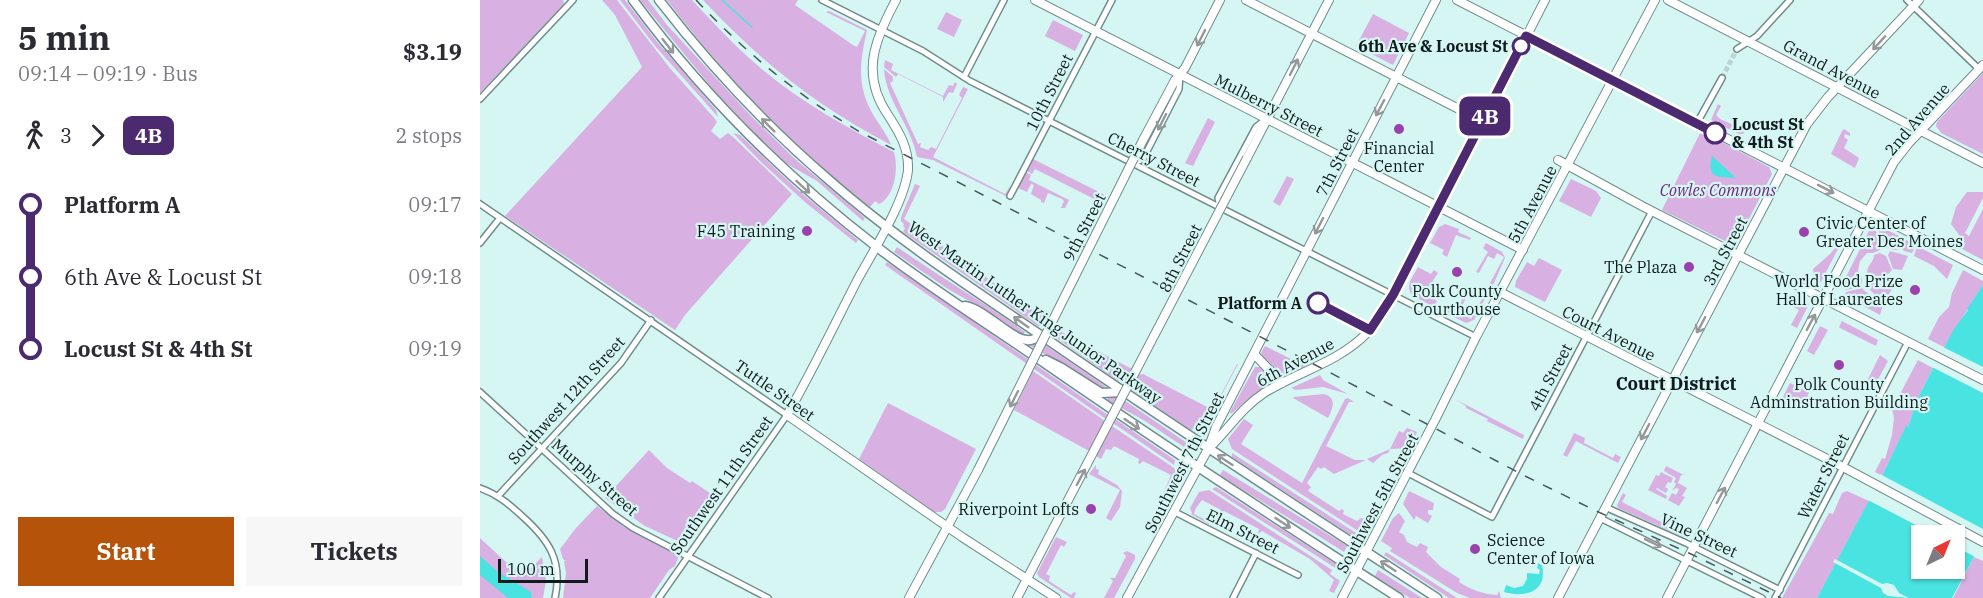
<!DOCTYPE html>
<meta charset="utf-8">
<style>
:root{--surface:#fff;--page:#f7f7f7;--text:#2b2b33;--muted:#7c7c81;--accent:#b45309}
body{margin:0;font-family:"IBM Plex Serif",serif;background:var(--page);color:var(--text);height:100vh;display:flex;flex-direction:column;font-size:22px;white-space:nowrap}
*{box-sizing:border-box;margin:0}
p{font-size:20px;color:var(--muted)}
.icon{flex:none;width:33px;height:33px;fill:none;stroke:currentColor;stroke-width:2;stroke-linecap:round;stroke-linejoin:round}
.map{position:relative;flex:1;overflow:hidden}
.drawer{display:flex;flex-direction:column;background:var(--surface);width:480px}
.drawer>*{flex:none}
.badge{padding:0 12px;border-radius:9px;font-size:21px;line-height:39px}
.needle{width:39px;rotate:43deg}
.fabs{position:absolute;left:1431px;top:525px;display:grid;gap:12px}
.fabs a{display:grid;place-items:center;width:54px;height:54px;border-radius:0px;background:var(--surface);box-shadow:0 2px 4px #0004;font-size:30px}
.scale{position:absolute;left:18px;bottom:15px;width:90px;box-sizing:border-box;padding-left:6px;border:3px solid #101b1b;border-top:0;font-size:16px;line-height:21px;white-space:nowrap;color:#101b1b;-webkit-text-stroke:4px #d6f6f4;paint-order:stroke}
.map>.badge{position:absolute;translate:-50% -50%;box-shadow:0 0 0 3px #fff}
.legs{display:flex;align-items:center;gap:9px;height:66px;padding:0 18px;font-size:20px}
.legs p{margin-inline-start:auto}
.summary{display:flex;align-items:center;justify-content:space-between;height:102px;padding:0 18px}
h1{font-size:33px;font-weight:800;line-height:45px}
.cta{display:flex;gap:12px;margin-top:auto;padding:12px 18px}
.cta a{flex:1;height:69px;border-radius:0px;background:var(--accent);color:#fff;font-size:24px;font-weight:800;line-height:69px;text-align:center}
.cta a+a{background:var(--page);color:var(--text)}
ul{padding:0 18px;list-style:none}
li{display:flex;align-items:center;gap:21px;height:72px;font-size:22px}
li i{display:grid;place-items:center;width:9px;height:100%;margin:0 8px;background:currentColor}
li i::after{content:'';width:15px;height:15px;margin:-8px;border:4px solid;border-radius:50%;background:var(--surface)}
li p{margin-inline-start:auto}
li:first-child i{background:linear-gradient(#0000 50%,currentColor 0)}
li:last-child i{background:linear-gradient(currentColor 50%,#0000 0)}
main{display:flex;flex:1;min-height:0}
.map>svg:first-child{display:block}
.green{fill:#d8b0e1}
.water{fill:#49e3e1;fill-rule:evenodd}
.pier{fill:#d6f6f4}
.lines{fill:none;stroke-linecap:round;stroke-linejoin:round}
.stream{stroke:#49e3e1;stroke-width:1.5}
.street-tunnel{stroke:#b8d5d3;stroke-width:5;stroke-dasharray:5 2.5;stroke-linecap:butt}
.street-casing{stroke:#708d8c;stroke-width:8}
.secondary-casing{stroke:#708d8c;stroke-width:10}
.primary-casing{stroke:#708d8c;stroke-width:11}
.street{stroke:#fff;stroke-width:5}
.secondary{stroke:#fff;stroke-width:8}
.primary{stroke:#fff;stroke-width:8}
.rail{stroke:#465756;stroke-width:1.5;stroke-dasharray:10 10;stroke-linecap:butt}
.secondary-bridge-casing{stroke:#708d8c;stroke-width:10;stroke-linecap:butt}
.secondary-bridge{stroke:#fff;stroke-width:8}
.oneway{stroke:#939898}
.line-1-casing{stroke:#fff;stroke-width:14}
.line-1{stroke:#4c2a6f;stroke-width:9}
.stop-1-dot{fill:#fff;stroke:#4c2a6f;stroke-width:3}
.poi-dot{fill:#9a41ad;stroke:#d6f6f4;stroke-width:2}
.labels{text-anchor:middle;dominant-baseline:central;stroke-width:4.5;stroke-linejoin:round;paint-order:stroke}
.stop-label{font-size:16px;font-weight:bold;fill:#101b1b;stroke:#d6f6f4;text-anchor:end}
.street-label{font-size:16px;fill:#101b1b;stroke:#d6f6f4}
.poi-label{font-size:16px;fill:#101b1b;stroke:#d6f6f4;text-anchor:end}
.park-label{font-size:16px;font-style:italic;fill:#712681;stroke:#d6f6f4}
.neighbourhood-label{font-size:18px;font-weight:bold;fill:#101b1b;stroke:#d6f6f4}
</style>
<main>
<section class="drawer">
<div class="summary"><div><h1>5 min</h1><p>09:14 – 09:19 · Bus</p></div><b>$3.19</b></div>
<div class="legs"><svg class="icon" aria-label="walk" viewBox="0 0 24 24"><circle cx="13" cy="4" r="2"/><path d="M13 8l-2 6 4 7M11 14l-3 7M7 12l3-4h3l4 4"/></svg>3<svg class="icon" aria-label="forward" viewBox="0 0 24 24"><path d="M9 5l7 7-7 7"/></svg><b class="badge" style="background:#4c2a6f;color:#fff">4B</b><p>2 stops</p></div>
<ul>
<li><i style="color:#4c2a6f"></i><b>Platform A</b><p>09:17</p></li>
<li><i style="color:#4c2a6f"></i><span>6th Ave &amp; Locust St</span><p>09:18</p></li>
<li><i style="color:#4c2a6f"></i><b>Locust St &amp; 4th St</b><p>09:19</p></li>
</ul>
<div class="cta"><a>Start</a><a>Tickets</a></div>
</section>
<div class="map">
<svg width="1503" height="598" viewBox="0 0 1503 598">
<rect width="100%" height="100%" fill="#d6f6f4"/>
<g class="green">
<polygon points="0,0 83,0 84,4 0,93"/>
<polygon points="122,0 137,0 189,67 235,119 237,122 231,131 240,139 248,133 252,136 312,194 205,315 195,330 25,216 162,67 135,15"/>
<polygon points="140,0 145,0 178,43 236,110 238,117 175,46"/>
<polygon points="160,0 168,0 187,25 272,117 315,159 385,218 383,221 337,181 307,164 276,134 237,94"/>
<path d="M187,0h25c18,19 36,39 55,56 43,40 95,69 147,96 5,18 0,45 -15,52l-4,-3 -5,6c-76,-59 -144,-130 -203,-207z"/>
<path d="M223,0h95l-3,5 58,40 4,2 8,-16 -39,-19 3,-1 38,19c-7,32 -11,56 7,86 6,10 13,18 17,29 -76,-40 -130,-83 -188,-145z"/>
<polygon points="466,12 482,20 474,37 457,29"/>
<polygon points="893,14 929,33 913,65 876,46"/>
<polygon points="573,20 603,35 595,51 565,36"/>
<polygon points="405,60 413,64 411,70 463,96 469,85 473,86 475,82 477,84 473,93 469,92 463,102 463,97 418,74 416,77 404,67"/>
<path d="M404,69l9,8v4l-3,2 28,61 3,-1 -1,4 8,3 3,-3 5,2 26,-51 -3,-3 4,-8 5,2 -35,68 72,37 6,-9 -5,11 -73,-36 -16,-3c-6,-32 -31,-56 -33,-88z"/>
<polygon points="1503,73 1503,154 1461,133 1456,126 1457,122"/>
<polygon points="1238,104 1241,106 1236,115 1240,119 1265,130 1263,134 1259,134 1231,120"/>
<polygon points="728,118 735,122 713,166 705,163"/>
<polygon points="1222,129 1236,136 1238,140 1289,167 1292,174 1257,242 1253,245 1182,210"/>
<polygon points="1364,129 1370,133 1370,136 1365,134 1364,137 1368,140 1364,148 1379,158 1375,168 1351,154 1362,131"/>
<polygon points="253,133 260,135 319,191 378,240 376,243 326,203 282,163"/>
<polygon points="553,159 627,196 621,209 622,203 555,169 552,174 547,171"/>
<polygon points="546,172 551,175 549,180 589,200 585,208 581,208 584,201 582,199 568,193 564,203 561,202 561,200 551,194 554,185 551,184 547,192 538,188"/>
<polygon points="807,176 814,179 800,206 793,202"/>
<polygon points="1091,179 1116,191 1121,198 1111,217 1079,201"/>
<polygon points="435,184 440,186 424,219 568,321 566,326 558,326 423,232 425,228 423,226 424,224 421,221 421,217"/>
<polygon points="1487,192 1503,192 1503,198 1485,233 1489,236 1503,209 1503,260 1482,249 1485,243 1471,224 1476,207"/>
<polygon points="965,224 979,229 978,232 991,238 990,240 976,235 967,257 962,254 964,250 950,243 959,227"/>
<path d="M1400,226l36,19 -4,8 -8,-2 -2,-3c-14,7 -19,-6 -24,-18z"/>
<path d="M1390,229l6,2 6,15 -2,4 -7,3h-6l-7,8 -2,10c4,8 5,5 3,16l-15,3 -5,-3z"/>
<polygon points="1363,239 1341,282 1335,280 1333,269 1350,254"/>
<polygon points="1006,243 1022,252 1025,258 1013,285 1010,283 1024,257 1017,253 1014,259 1008,256 999,273 996,272 1008,252 1003,248"/>
<polygon points="1437,246 1473,265 1467,279 1454,266 1434,256"/>
<path d="M417,247c42,29 86,55 128,85l-3,4 -46,-31 -28,-16 -54,-37z"/>
<polygon points="1410,251 1428,256 1422,270 1413,269 1408,255"/>
<path d="M1400,253l6,3 6,14 -5,5 -1,6 -15,4 -6,-3 -1,-7 3,-2c0,-8 7,-11 7,-18z"/>
<polygon points="1059,258 1082,270 1065,302 1035,287 1036,281 1047,262 1054,266"/>
<polygon points="407,262 549,360 547,364 405,265"/>
<path d="M938,267l13,7 3,-4 4,3 -13,20 12,8 -3,6 -17,-9v-2l-3,-2 -1,2c-9,-10 0,-19 5,-29z"/>
<polygon points="1483,270 1503,281 1503,285 1464,347 1448,339 1459,317 1469,307 1472,293"/>
<polygon points="1406,283 1412,289 1404,303 1390,290 1391,286"/>
<polygon points="987,288 990,290 981,308 986,311 984,315 991,319 1007,290 1009,291 994,320 986,323 962,311 965,306 978,310"/>
<path d="M1382,288c6,7 8,4 12,14l9,3 -3,10 -35,-19 1,-4z"/>
<polygon points="1305,292 1329,304 1317,328 1311,325 1319,310 1301,300"/>
<polygon points="1362,321 1398,340 1396,346 1360,328 1359,327"/>
<polygon points="1340,326 1348,330 1334,355 1327,351"/>
<polygon points="574,328 652,369 646,381 638,381 575,337 572,332"/>
<polygon points="559,341 625,386 622,391 576,361 549,345 550,343"/>
<polygon points="785,346 825,366 804,377 782,356 781,353"/>
<polygon points="1400,355 1408,361 1395,385 1387,381"/>
<polygon points="1438,360 1453,368 1437,400 1428,427 1426,427 1402,476 1395,472 1402,458 1405,459 1412,435 1414,418 1412,409"/>
<polygon points="757,364 758,364 726,425 717,426 711,430 654,392 653,388 658,375 663,374 733,410"/>
<polygon points="556,365 628,415 626,419 554,369"/>
<polygon points="775,367 780,367 790,378 791,383 765,402 751,414 750,412"/>
<polygon points="553,371 625,421 609,451 534,410"/>
<polygon points="840,375 843,380 868,394 843,387 816,390 811,388"/>
<polygon points="1310,383 1329,392 1327,398 1304,406 1301,401"/>
<path d="M844,394c13,4 9,14 4,24l-35,-20 1,-1z"/>
<polygon points="638,396 707,443 704,447 665,421 627,400 629,397"/>
<polygon points="868,398 874,402 869,402 846,446 875,460 886,460 854,474 844,467 841,469 838,467 827,483 831,487 828,491 859,511 862,509 864,511 863,514 877,521 881,518 891,521 886,531 883,530 881,532 875,529 752,449 748,439 764,419 773,425 761,444 822,483 865,399"/>
<polygon points="975,399 1044,435 1043,439 1007,421 1008,419 986,408 986,406"/>
<polygon points="408,403 496,449 465,509 461,512 454,512 379,459"/>
<polygon points="635,419 695,460 694,465 633,423"/>
<polygon points="632,426 694,468 699,479 690,497 685,500 682,496 691,475 663,461 660,464 658,463 659,459 634,446 631,450 626,449 621,459 616,456"/>
<polygon points="927,428 937,432 930,448 910,449 908,453 902,455 893,463 887,459 910,449 919,431 923,433"/>
<polygon points="1094,433 1105,438 1104,443 1133,458 1135,454 1141,457 1138,463 1096,441 1087,457 1083,455"/>
<polygon points="169,450 187,468 210,483 212,481 237,498 204,544 165,526 125,498"/>
<polygon points="752,453 876,533 874,537 752,457"/>
<polygon points="616,465 616,469 619,470 618,474 637,485 642,491 640,507 631,521 626,518 640,490 609,474"/>
<polygon points="1186,466 1204,475 1201,475 1198,483 1207,488 1202,496 1205,497 1199,506 1188,500 1192,493 1196,495 1199,489 1196,488 1192,491 1196,484 1194,482 1196,478 1184,471"/>
<path d="M743,470l124,76 -3,6c-41,-26 -83,-50 -124,-77z"/>
<polygon points="1181,472 1193,478 1191,483 1188,482 1185,487 1188,489 1186,493 1177,488 1176,489 1187,496 1186,499 1168,490 1176,475 1179,476"/>
<polygon points="736,487 859,566 857,569 732,489"/>
<polygon points="729,490 852,570 850,574 860,581 854,593 849,591 854,580 830,559 782,531 778,534 779,529 744,511 740,514 741,510 722,500 716,508 714,514 730,522 729,524 711,514 712,513 710,508 719,492"/>
<polygon points="929,491 954,503 953,510 948,510 948,514 952,516 948,523 936,516 934,520 923,504"/>
<polygon points="1367,491 1389,501 1337,598 1302,598 1349,513 1353,514 1362,493"/>
<polygon points="1143,493 1146,495 1142,502 1205,534 1209,527 1212,528 1208,536 1204,537 1138,508 1137,505"/>
<polygon points="117,506 144,527 198,554 198,558 195,566 189,570 170,598 83,598 86,573 84,561 86,561 83,559 80,549 96,528"/>
<path d="M919,513l6,8 -6,11 5,3 3,7 10,5 3,-4 8,4 -2,5 15,15 19,12 -1,3c12,8 24,12 38,13l2,-4 2,7h-31l-13,-5 -67,-42 2,-3 -11,-7 12,-23z"/>
<polygon points="576,537 587,542 584,547 581,545 566,574 570,576 569,581 591,595 594,592 596,593 594,598 591,598 559,577 557,573"/>
<polygon points="0,538 42,577 62,557 66,581 63,598 0,598"/>
<polygon points="647,551 655,555 655,559 634,598 624,598 633,581 630,578 635,578 646,556 643,553"/>
<polygon points="906,552 977,598 969,598 904,555"/>
<polygon points="1494,557 1503,561 1503,598 1473,598"/>
<polygon points="898,570 942,598 930,598 895,576"/>
</g>
<g class="water">
<path d="M1232,156l24,22c-18,-1 -30,1 -24,-22z"/>
<path d="M1503,285v255l-31,58h-135l65,-122 24,-50 2,1 9,-27 16,-32 21,-39 14,-19 -1,-1zM1442,536h32v32h-32z"/>
<polygon points="0,556 18,572 51,592 52,598 28,598 0,575"/>
<path d="M1058,563l4,2c6,27 -17,33 -38,27l2,-7 8,3 9,-2 4,-7v-6l12,1 1,-4 -3,-2z"/>
</g>
<g class="pier">
<polygon points="1461,346 1503,367 1503,393 1450,366"/>
<polygon points="1400,474 1503,529 1503,546 1497,558 1475,546 1474,536 1455,535 1386,499"/>
<polygon points="1355,559 1402,584 1407,583 1414,585 1419,593 1429,598 1408,596 1403,593 1401,588 1353,562"/>
</g>
<g class="lines">
<polyline class="stream" points="242,0 272,27"/>
<polyline class="street-tunnel" points="1242,78 1257,49"/>
<defs>
<g id="street">
<polyline points="342,0 443,51 490,81 996,337"/>
<polyline points="1427,0 1499,69"/>
<polyline points="1257,49 1277,36 1310,0"/>
<polyline points="484,77 524,0"/>
<polyline points="0,99 93,0"/>
<polyline points="1217,123 1242,78"/>
<polyline points="654,163 663,159 699,89 700,74"/>
<polyline points="530,196 632,0"/>
<polyline points="0,204 307,415 179,598"/>
<polyline points="740,208 738,198 776,127 786,119"/>
<polyline points="0,243 20,218"/>
<polyline points="0,392 133,514 153,528 288,598"/>
<polyline points="928,473 1012,517 1172,211"/>
<path d="M0,488c17,6 29,16 42,28 27,24 41,45 33,82"/>
<polyline points="18,496 141,363 171,320"/>
<polyline points="1125,507 1206,543 1300,590"/>
<polyline points="695,512 818,575"/>
<polyline points="1120,518 1282,598"/>
<polyline points="753,598 776,553"/>
<polyline points="1295,598 1428,342"/>
</g>
<g id="secondary">
<path d="M416,0c-21,39 -36,74 -8,115 11,17 21,33 20,55 -3,31 -33,78 -49,107 -24,46 -46,93 -72,138l175,122 94,61"/>
<polyline points="555,0 1043,250"/>
<polyline points="766,0 1012,126"/>
<polyline points="977,0 1503,270"/>
<polyline points="1188,0 1503,163"/>
<polyline points="1017,94 1065,0"/>
<polyline points="663,140 695,80 705,68 740,0"/>
<polyline points="767,158 849,0"/>
<polyline points="1078,160 1162,206 1503,380"/>
<polyline points="1020,292 1363,467 1503,542"/>
<polyline points="774,354 802,383"/>
<path d="M729,448c19,-18 32,-40 55,-55 33,-21 73,-30 102,-59 23,-22 35,-55 49,-82 26,-49 51,-98 76,-147"/>
<polyline points="429,598 498,470"/>
<polyline points="537,598 573,529"/>
<polyline points="647,598 728,449 736,427 956,0"/>
<polyline points="862,598 955,420 996,337 1175,0"/>
<polyline points="1078,598 1327,124 1348,97 1439,0"/>
<polyline points="1187,598 1414,162 1429,143 1503,65"/>
</g>
<g id="primary">
<path d="M153,0c69,94 152,176 244,247 53,41 111,77 166,115 117,81 236,159 356,236"/>
<path d="M179,0c51,66 107,126 170,180 72,63 153,115 232,169 124,85 250,167 376,249"/>
<path d="M485,306c21,4 45,33 62,34 5,1 9,-2 13,-4"/>
<polyline points="566,360 580,367 621,393 644,392"/>
</g>
</defs>
<use href="#street" class="street-casing"/>
<use href="#secondary" class="secondary-casing"/>
<use href="#primary" class="primary-casing"/>
<use href="#street" class="street"/>
<use href="#secondary" class="secondary"/>
<use href="#primary" class="primary"/>
<path class="rail" d="M216,0c50,53 101,95 164,132l467,239 196,104 71,35 97,44 90,44"/>
<defs>
<g id="secondary-bridge">
<polyline points="498,470 663,140"/>
<polyline points="573,529 767,158"/>
</g>
</defs>
<use href="#secondary-bridge" class="secondary-bridge-casing"/>
<use href="#secondary-bridge" class="secondary-bridge"/>
</g>
<defs><path id="oneway-shaft" d="M-6 0H5M1.5-3L5.5 0L1.5 3" fill="none" stroke-width="1.6" stroke-linecap="round" stroke-linejoin="round" transform="scale(1.5)"/></defs>
<g class="oneway">
<use href="#oneway-shaft" transform="translate(721 38) rotate(117)"/>
<use href="#oneway-shaft" transform="translate(1399 43) rotate(133)"/>
<use href="#oneway-shaft" transform="translate(188 46) rotate(52)"/>
<use href="#oneway-shaft" transform="translate(814 67) rotate(-63)"/>
<use href="#oneway-shaft" transform="translate(900 108) rotate(118)"/>
<use href="#oneway-shaft" transform="translate(682 122) rotate(117)"/>
<use href="#oneway-shaft" transform="translate(288 125) rotate(-135)"/>
<use href="#oneway-shaft" transform="translate(323 187) rotate(42)"/>
<use href="#oneway-shaft" transform="translate(1346 189) rotate(27)"/>
<use href="#oneway-shaft" transform="translate(839 226) rotate(117)"/>
<use href="#oneway-shaft" transform="translate(541 322) rotate(-145)"/>
<use href="#oneway-shaft" transform="translate(1331 322) rotate(-62)"/>
<use href="#oneway-shaft" transform="translate(1221 325) rotate(118)"/>
<use href="#oneway-shaft" transform="translate(534 399) rotate(117)"/>
<use href="#oneway-shaft" transform="translate(652 424) rotate(34)"/>
<use href="#oneway-shaft" transform="translate(1165 432) rotate(118)"/>
<use href="#oneway-shaft" transform="translate(745 460) rotate(-147)"/>
<use href="#oneway-shaft" transform="translate(601 477) rotate(-62)"/>
<use href="#oneway-shaft" transform="translate(1241 495) rotate(-62)"/>
<use href="#oneway-shaft" transform="translate(803 523) rotate(33)"/>
<use href="#oneway-shaft" transform="translate(1173 543) rotate(26)"/>
<use href="#oneway-shaft" transform="translate(908 566) rotate(-147)"/>
</g>
<g class="lines">
<defs>
<polyline id="line-1" points="838,303 890,330 913,295 1046,36 1235,133"/>
</defs>
<use href="#line-1" class="line-1-casing"/>
<use href="#line-1" class="line-1"/>
</g>
<g class="stop-1-dot">
<circle cx="1041" cy="46" r="8"/>
<circle cx="1235" cy="133" r="10"/>
<circle cx="838" cy="303" r="10"/>
</g>
<g class="poi-dot">
<circle cx="919" cy="129" r="6"/>
<circle cx="327" cy="231" r="6"/>
<circle cx="1324" cy="232" r="6"/>
<circle cx="1209" cy="267" r="6"/>
<circle cx="977" cy="272" r="6"/>
<circle cx="1435" cy="290" r="6"/>
<circle cx="1359" cy="365" r="6"/>
<circle cx="611" cy="509" r="6"/>
<circle cx="995" cy="549" r="6"/>
</g>
<g class="labels">
<g class="stop-label">
<text x="1028" y="46">6th Ave &amp; Locust St</text>
<text x="1252" y="124" text-anchor="start">Locust St<tspan x="1252" dy="18">&amp; 4th St</tspan></text>
<text x="822" y="303">Platform A</text>
</g>
<g class="street-label">
<text transform="translate(1352 69) rotate(28)">Grand Avenue</text>
<text transform="translate(569 92) rotate(-63)">10th Street</text>
<text transform="translate(789 105) rotate(27)">Mulberry Street</text>
<text transform="translate(1437 119) rotate(-49)">2nd Avenue</text>
<text transform="translate(674 159) rotate(27)">Cherry Street</text>
<text transform="translate(857 162) rotate(-63)">7th Street</text>
<text transform="translate(1052 204) rotate(-62)">5th Avenue</text>
<text transform="translate(604 227) rotate(-63)">9th Street</text>
<text transform="translate(1245 251) rotate(-62)">3rd Street</text>
<text transform="translate(700 258) rotate(-63)">8th Street</text>
<text transform="translate(555 312) rotate(35)">West Martin Luther King Junior Parkway</text>
<text transform="translate(1129 333) rotate(27)">Court Avenue</text>
<text transform="translate(815 362) rotate(-28)">6th Avenue</text>
<text transform="translate(1070 377) rotate(-62)">4th Street</text>
<text transform="translate(295 390) rotate(35)">Tuttle Street</text>
<text transform="translate(86 400) rotate(-48)">Southwest 12th Street</text>
<text transform="translate(704 462) rotate(-63)">Southwest 7th Street</text>
<text transform="translate(1343 476) rotate(-63)">Water Street</text>
<text transform="translate(115 477) rotate(41)">Murphy Street</text>
<text transform="translate(241 485) rotate(-55)">Southwest 11th Street</text>
<text transform="translate(897 503) rotate(-62)">Southwest 5th Street</text>
<text transform="translate(763 531) rotate(27)">Elm Street</text>
<text transform="translate(1219 535) rotate(25)">Vine Street</text>
</g>
<g class="poi-label">
<text x="919" y="148" text-anchor="middle">Financial<tspan x="919" dy="18">Center</tspan></text>
<text x="1336" y="223" text-anchor="start">Civic Center of<tspan x="1336" dy="18">Greater Des Moines</tspan></text>
<text x="315" y="231">F45 Training</text>
<text x="1197" y="267">The Plaza</text>
<text x="1423" y="281">World Food Prize<tspan x="1423" dy="18">Hall of Laureates</tspan></text>
<text x="977" y="291" text-anchor="middle">Polk County<tspan x="977" dy="18">Courthouse</tspan></text>
<text x="1359" y="384" text-anchor="middle">Polk County<tspan x="1359" dy="18">Adminstration Building</tspan></text>
<text x="599" y="509">Riverpoint Lofts</text>
<text x="1007" y="540" text-anchor="start">Science<tspan x="1007" dy="18">Center of Iowa</tspan></text>
</g>
<g class="park-label">
<text x="1238" y="190">Cowles Commons</text>
</g>
<g class="neighbourhood-label">
<text x="1196" y="383">Court District</text>
</g>
</g>
</svg>
<div class="fabs">
<a><svg class="needle" viewBox="-14 -14 28 28"><path d="M0-13l5 13h-10z" fill="#e53935"/><path d="M0 13l5-13h-10z" fill="#7c7c81"/></svg></a>
</div>
<div class="scale">100 m</div>
<b class="badge" style="left:1005px;top:116px;background:#4c2a6f;color:#fff">4B</b>
</div>
</main>
